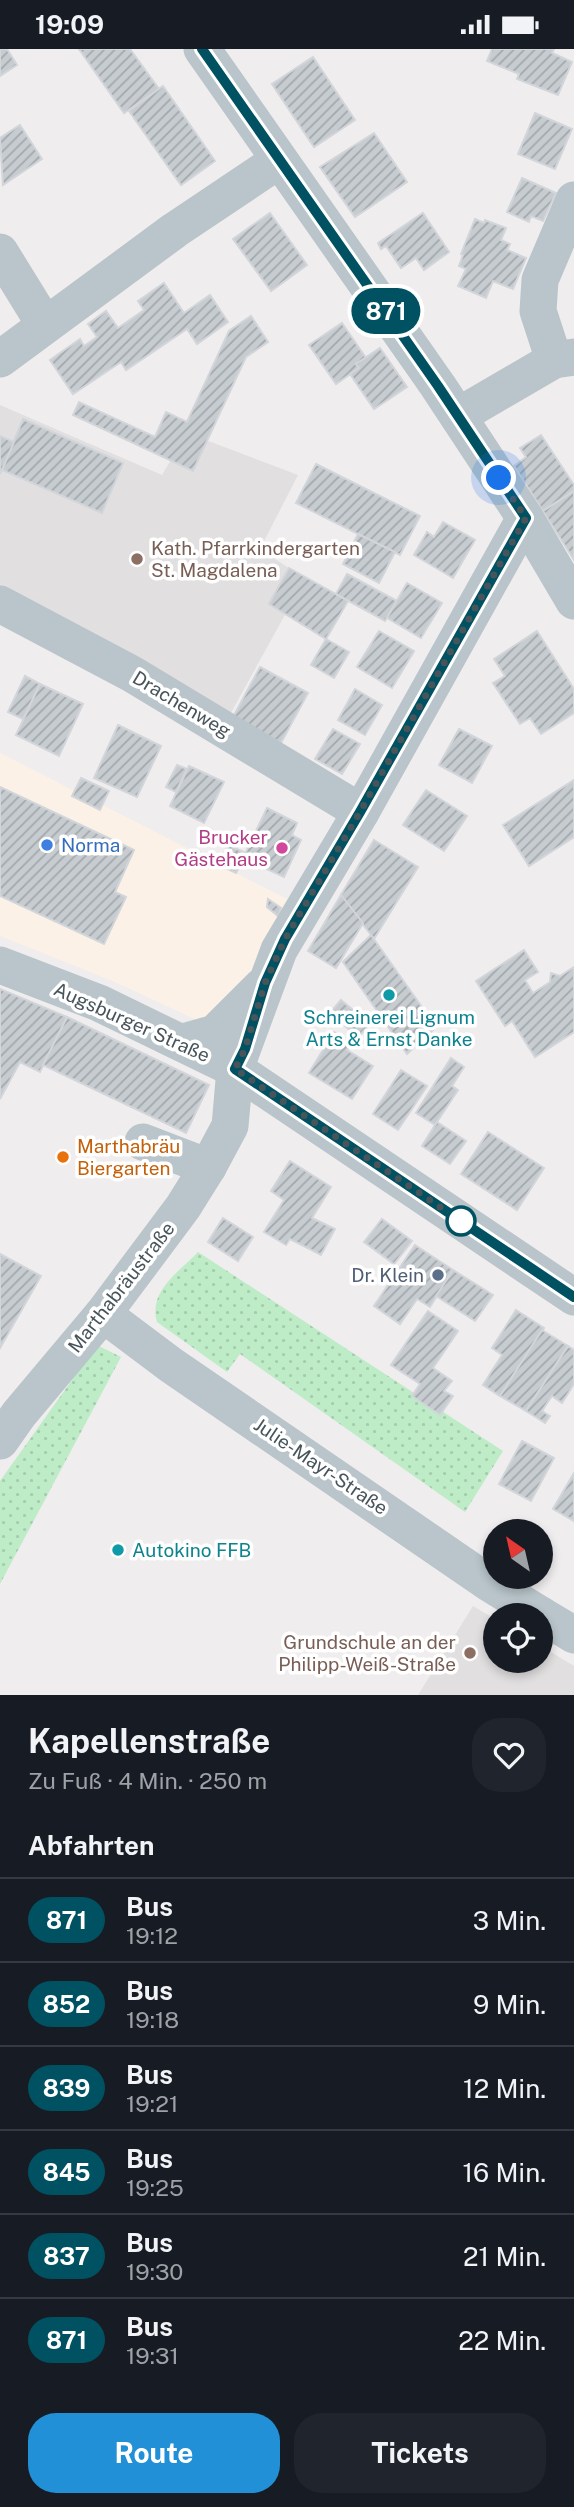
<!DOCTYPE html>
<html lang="de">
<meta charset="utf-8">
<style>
:root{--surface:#171b24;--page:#20242c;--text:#f1f3f6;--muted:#9ea1a6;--line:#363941;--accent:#2190d6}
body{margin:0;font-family:"Public Sans",sans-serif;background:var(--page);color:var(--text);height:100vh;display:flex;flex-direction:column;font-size:26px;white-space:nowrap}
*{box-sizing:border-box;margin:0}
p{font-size:23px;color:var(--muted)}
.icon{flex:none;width:38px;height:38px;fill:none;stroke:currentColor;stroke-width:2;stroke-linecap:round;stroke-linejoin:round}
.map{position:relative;height:1646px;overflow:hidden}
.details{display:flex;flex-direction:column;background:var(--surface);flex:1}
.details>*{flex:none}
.badge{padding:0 14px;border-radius:23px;font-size:24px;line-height:46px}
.needle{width:46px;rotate:326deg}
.tools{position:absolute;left:483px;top:1470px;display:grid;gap:14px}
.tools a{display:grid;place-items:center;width:70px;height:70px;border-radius:50%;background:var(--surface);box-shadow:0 4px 10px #0003;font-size:35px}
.you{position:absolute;width:35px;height:35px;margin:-18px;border:5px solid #fff;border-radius:50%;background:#1a73e8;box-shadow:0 0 0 10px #1a73e833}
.map>.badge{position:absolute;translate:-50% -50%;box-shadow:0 0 0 4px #fff}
h2{padding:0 28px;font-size:26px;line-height:63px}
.round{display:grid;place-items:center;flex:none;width:74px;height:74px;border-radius:28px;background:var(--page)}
.overview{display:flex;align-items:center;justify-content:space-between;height:119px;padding:0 28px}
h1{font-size:33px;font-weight:700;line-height:52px}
.button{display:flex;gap:14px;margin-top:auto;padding:14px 28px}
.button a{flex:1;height:80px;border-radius:28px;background:var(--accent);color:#fff;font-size:28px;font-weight:700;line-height:80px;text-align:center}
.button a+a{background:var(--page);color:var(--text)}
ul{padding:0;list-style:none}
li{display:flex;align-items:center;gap:21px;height:84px;padding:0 28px;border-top:2px solid var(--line)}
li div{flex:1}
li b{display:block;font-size:26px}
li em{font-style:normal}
li .badge{min-width:77px;font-weight:700;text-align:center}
.status{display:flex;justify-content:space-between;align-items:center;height:49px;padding:0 35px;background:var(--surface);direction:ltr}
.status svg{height:19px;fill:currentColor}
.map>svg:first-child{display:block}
.commercial{fill:#fbf1e7}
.education{fill:#e1dfdf}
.grass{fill:url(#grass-dots)}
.building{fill:url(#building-hatch);stroke:#d2d5d9;stroke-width:2}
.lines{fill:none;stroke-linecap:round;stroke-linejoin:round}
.minor{stroke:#b9c5ca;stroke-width:37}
.line-casing{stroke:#fff;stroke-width:16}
.line{stroke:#005262;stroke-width:10}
.walk{stroke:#47545a;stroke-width:7;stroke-dasharray:0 12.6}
.education-dot{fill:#8d6e63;stroke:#fff;stroke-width:2.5}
.shop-dot{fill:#3f7fe0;stroke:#fff;stroke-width:2.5}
.hotel-dot{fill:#d1479c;stroke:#fff;stroke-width:2.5}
.culture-dot{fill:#0f9aa8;stroke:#fff;stroke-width:2.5}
.food-dot{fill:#e8710a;stroke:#fff;stroke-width:2.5}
.stop-dot{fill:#fff;stroke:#005262;stroke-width:3.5}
.service-dot{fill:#5c6f8a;stroke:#fff;stroke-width:2.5}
.labels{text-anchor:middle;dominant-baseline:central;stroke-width:7;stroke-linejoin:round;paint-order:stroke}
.education-label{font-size:19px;fill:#785e54;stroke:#fff;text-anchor:start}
.street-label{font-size:19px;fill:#47545a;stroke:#fff}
.hotel-label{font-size:19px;fill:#b23c85;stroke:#fff;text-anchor:end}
.shop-label{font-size:19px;fill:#366cbe;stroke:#fff;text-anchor:start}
.culture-label{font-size:19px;fill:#0d838f;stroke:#fff}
.food-label{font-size:19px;fill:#c56008;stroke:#fff;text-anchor:start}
.service-label{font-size:19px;fill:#4e5e75;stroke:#fff;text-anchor:end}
</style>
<div class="status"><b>19:09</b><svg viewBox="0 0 49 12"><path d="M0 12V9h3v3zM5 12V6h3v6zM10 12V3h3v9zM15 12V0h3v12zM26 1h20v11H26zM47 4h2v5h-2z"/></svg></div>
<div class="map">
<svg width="574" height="1646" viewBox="0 0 574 1646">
<defs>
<pattern id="grass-dots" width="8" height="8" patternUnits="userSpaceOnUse" patternTransform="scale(1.75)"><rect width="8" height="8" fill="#bdecc7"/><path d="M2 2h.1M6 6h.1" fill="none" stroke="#a4ccad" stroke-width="1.8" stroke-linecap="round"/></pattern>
<pattern id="building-hatch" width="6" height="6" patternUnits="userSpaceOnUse" patternTransform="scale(1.75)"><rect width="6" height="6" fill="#c7ccd0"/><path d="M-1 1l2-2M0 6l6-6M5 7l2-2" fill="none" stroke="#a3a8ac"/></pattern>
</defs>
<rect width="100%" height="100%" fill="#f0edee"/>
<polygon class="commercial" points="0,704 295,854 251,939 201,973 115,933 0,887"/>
<g class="education">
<polygon points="0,356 162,426 187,384 298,426 260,500 289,519 286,564 227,671 0,542"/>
<polygon points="473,1557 495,1570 495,1612 541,1612 541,1597 574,1617 574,1646 418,1646"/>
</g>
<g class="grass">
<path d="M198,1203l305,199 -38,61 -225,-158 -13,18 -70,-50c-9,-31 22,-50 41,-70z"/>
<polygon points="97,1296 121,1308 0,1535 0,1432"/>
</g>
<g class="building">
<polygon points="0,0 7,0 17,16 0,27"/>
<polygon points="79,0 130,0 159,40 124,64"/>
<polygon points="492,0 554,0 552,4 572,13 558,46 517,30 519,25 487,12"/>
<polygon points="313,8 355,71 314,98 272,35"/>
<polygon points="163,37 215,112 181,136 129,62"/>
<polygon points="535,64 572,80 555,120 518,105"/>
<polygon points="20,76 42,110 3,136 0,89"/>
<polygon points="374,84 407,133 355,168 320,118"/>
<polygon points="522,129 556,144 543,172 531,167 529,173 507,163"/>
<polygon points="270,164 307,216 271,242 233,190"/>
<polygon points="423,164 449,203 424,221 416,209 401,219 386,197 381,200 378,194"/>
<polygon points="475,170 484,174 485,171 506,179 501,191 510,195 507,201 526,209 513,240 493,232 486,249 458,237 466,220 459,217 463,206 461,205"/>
<polygon points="164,234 184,264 210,246 228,273 197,295 187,280 126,321 121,313 73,345 50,311 80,290 84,297 97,288 88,275 106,262 118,279 144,261 138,252"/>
<polygon points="251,267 268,293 246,308 193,422 73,366 79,353 155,388 166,363 187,373 229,282"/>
<polygon points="342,274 366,309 356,315 359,319 336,335 309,296"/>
<polygon points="380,299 407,338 374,360 350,325 359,319 356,315"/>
<polygon points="23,370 123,414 102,464 2,421"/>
<polygon points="541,386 574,436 574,442 543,462 514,417 526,408 520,399"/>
<polygon points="0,387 14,393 0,425"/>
<polygon points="316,415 420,467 400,506 296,454"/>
<polygon points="574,442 574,511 543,462"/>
<polygon points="443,473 475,491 453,529 414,506 427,483 434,488"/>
<polygon points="358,485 395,503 379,534 343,515"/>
<polygon points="289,519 348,552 326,590 269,555"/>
<polygon points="347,525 397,552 385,572 336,545"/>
<polygon points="407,534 442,554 421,589 387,569"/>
<polygon points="379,582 414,602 392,639 357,618"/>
<polygon points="537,582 574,640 574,664 541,685 530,669 520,675 493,634 505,627 494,610"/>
<polygon points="326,590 349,603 334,629 311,616"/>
<polygon points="260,618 308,644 281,694 233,668"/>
<polygon points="25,627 40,635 23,670 8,663"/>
<polygon points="40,635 83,655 59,707 16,686"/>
<polygon points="355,640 382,656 365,686 338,671"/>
<polygon points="118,676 161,697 137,748 94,729"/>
<polygon points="333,680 360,695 342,725 315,710"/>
<polygon points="459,680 492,697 472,734 439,716"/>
<polygon points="177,716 187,720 176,743 166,738"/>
<polygon points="189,717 224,733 204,774 170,757"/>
<polygon points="81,729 109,742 100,761 72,747"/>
<polygon points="574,731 574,788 529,817 503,776"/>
<polygon points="0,738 134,801 115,843 126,848 104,895 0,847"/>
<polygon points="426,741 467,767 444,802 403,776"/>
<polygon points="267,759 297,774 292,786 301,791 284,828 243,809"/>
<polygon points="374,791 418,818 374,890 341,846"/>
<polygon points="228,796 246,804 236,824 219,816"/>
<polygon points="341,846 363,874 336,919 308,902"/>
<polygon points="268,850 281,859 278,867 267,858"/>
<polygon points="371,886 436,978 407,1005 343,913"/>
<polygon points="524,901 538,923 525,931 533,944 550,933 551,924 560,927 574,918 574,983 535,1008 512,972 505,977 476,932"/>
<polygon points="0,940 67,968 40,1023 20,1013 0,1050"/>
<polygon points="341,951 370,975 358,988 330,964"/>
<polygon points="67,968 209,1036 186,1084 43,1016"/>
<polygon points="334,983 352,994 347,1001 373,1017 352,1050 309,1024"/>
<polygon points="451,1009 464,1018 452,1037 458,1041 435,1076 416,1064"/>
<polygon points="401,1021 427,1037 398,1081 373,1065"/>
<polygon points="437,1073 466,1092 450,1115 422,1097"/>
<polygon points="488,1083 544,1119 517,1161 461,1125"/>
<polygon points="290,1112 331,1138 312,1169 335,1180 321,1206 290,1190 286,1196 264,1183 284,1151 271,1142"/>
<polygon points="223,1169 253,1188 238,1212 208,1193"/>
<polygon points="382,1170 412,1192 394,1215 364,1193"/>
<polygon points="415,1196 453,1221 430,1258 417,1250 400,1275 374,1257"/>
<polygon points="0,1205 41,1227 0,1299"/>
<polygon points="453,1221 493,1246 475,1272 436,1247"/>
<polygon points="516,1261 544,1279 500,1347 483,1336 502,1306 492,1299"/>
<polygon points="428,1262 458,1282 433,1319 452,1332 444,1342 453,1347 440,1366 412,1347 420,1335 391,1316"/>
<polygon points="542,1281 568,1297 526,1362 500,1347"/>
<polygon points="568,1297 574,1301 574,1335 562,1354 552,1347 542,1362 550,1367 545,1374 526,1362"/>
<polygon points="522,1392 554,1409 531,1452 499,1435"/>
<polygon points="574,1424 574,1472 553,1460"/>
</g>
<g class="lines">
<g class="minor">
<polyline points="202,0 438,337 525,469 574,552"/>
<polyline points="0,203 45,276"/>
<polyline points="0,310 175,181 278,112"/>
<polyline points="554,311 538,262 540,231 574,151"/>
<polyline points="458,367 554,311 574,308"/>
<polyline points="0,555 132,625 361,763"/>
<polyline points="0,916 99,954 235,1020 574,1248"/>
<polyline points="183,993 215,984 262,937"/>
<polyline points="143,1093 208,1118"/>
<polyline points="103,1265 171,1316 489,1534 541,1566"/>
<polyline points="0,1392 19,1365 103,1265 183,1158 208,1118 230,1077 235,1020 279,901 361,763 525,469"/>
<polyline points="541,1566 574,1586"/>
</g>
</g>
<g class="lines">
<defs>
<polyline id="line" points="202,0 438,337 526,469 360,763 285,890 265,934 245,1000 235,1020 574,1248"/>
</defs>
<use href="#line" class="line-casing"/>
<use href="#line" class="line"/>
<polyline class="walk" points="461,1172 235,1020 245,1000 265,934 285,890 360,763 526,469 499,429"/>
</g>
<g class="education-dot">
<circle cx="137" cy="510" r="7"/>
<circle cx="470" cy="1604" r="7"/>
</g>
<circle class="shop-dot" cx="47" cy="796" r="7"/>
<circle class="hotel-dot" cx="282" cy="799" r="7"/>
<g class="culture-dot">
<circle cx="389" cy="946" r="7"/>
<circle cx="118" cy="1501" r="7"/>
</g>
<circle class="food-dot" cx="63" cy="1108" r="7"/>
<circle class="stop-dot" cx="461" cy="1172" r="14"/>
<circle class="service-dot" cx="438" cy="1226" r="7"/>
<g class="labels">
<g class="education-label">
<text x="151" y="499">Kath. Pfarrkindergarten<tspan x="151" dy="22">St. Magdalena</tspan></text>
<text x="456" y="1593" text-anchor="end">Grundschule an der<tspan x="456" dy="22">Philipp-Weiß-Straße</tspan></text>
</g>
<g class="street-label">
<text transform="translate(182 655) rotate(31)">Drachenweg</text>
<text transform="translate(132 973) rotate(24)">Augsburger Straße</text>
<text transform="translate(121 1238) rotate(-52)">Marthabräustraße</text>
<text transform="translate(321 1417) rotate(34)">Julie-Mayr-Straße</text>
</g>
<g class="hotel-label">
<text x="268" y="788">Brucker<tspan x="268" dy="22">Gästehaus</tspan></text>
</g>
<g class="shop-label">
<text x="61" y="796">Norma</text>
</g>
<g class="culture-label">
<text x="389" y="968">Schreinerei Lignum<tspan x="389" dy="22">Arts &amp; Ernst Danke</tspan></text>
<text x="132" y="1501" text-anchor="start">Autokino FFB</text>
</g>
<g class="food-label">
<text x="77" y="1097">Marthabräu<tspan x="77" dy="22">Biergarten</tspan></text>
</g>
<g class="service-label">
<text x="424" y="1226">Dr. Klein</text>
</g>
</g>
</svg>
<div class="tools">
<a><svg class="needle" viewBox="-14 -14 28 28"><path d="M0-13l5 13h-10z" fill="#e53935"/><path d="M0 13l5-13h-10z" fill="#9ea1a6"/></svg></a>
<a><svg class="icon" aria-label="locate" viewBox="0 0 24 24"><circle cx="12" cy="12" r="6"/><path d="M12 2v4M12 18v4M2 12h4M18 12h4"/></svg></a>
</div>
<div class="you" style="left:499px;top:429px"></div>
<b class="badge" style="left:386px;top:262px;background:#005262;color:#fff">871</b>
</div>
<section class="details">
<div class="overview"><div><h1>Kapellenstraße</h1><p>Zu Fuß · 4 Min. · 250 m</p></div><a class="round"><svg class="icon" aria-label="heart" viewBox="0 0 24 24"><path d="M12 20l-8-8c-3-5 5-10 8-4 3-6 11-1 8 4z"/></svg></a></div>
<h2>Abfahrten</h2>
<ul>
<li><span class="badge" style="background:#005262;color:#fff">871</span><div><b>Bus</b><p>19:12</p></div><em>3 Min.</em></li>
<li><span class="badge" style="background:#005262;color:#fff">852</span><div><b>Bus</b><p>19:18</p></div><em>9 Min.</em></li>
<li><span class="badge" style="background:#005262;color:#fff">839</span><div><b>Bus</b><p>19:21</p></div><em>12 Min.</em></li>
<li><span class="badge" style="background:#005262;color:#fff">845</span><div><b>Bus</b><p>19:25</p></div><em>16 Min.</em></li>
<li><span class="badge" style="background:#005262;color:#fff">837</span><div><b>Bus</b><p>19:30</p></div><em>21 Min.</em></li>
<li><span class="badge" style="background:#005262;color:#fff">871</span><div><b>Bus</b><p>19:31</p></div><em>22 Min.</em></li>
</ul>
<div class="button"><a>Route</a><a>Tickets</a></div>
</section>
